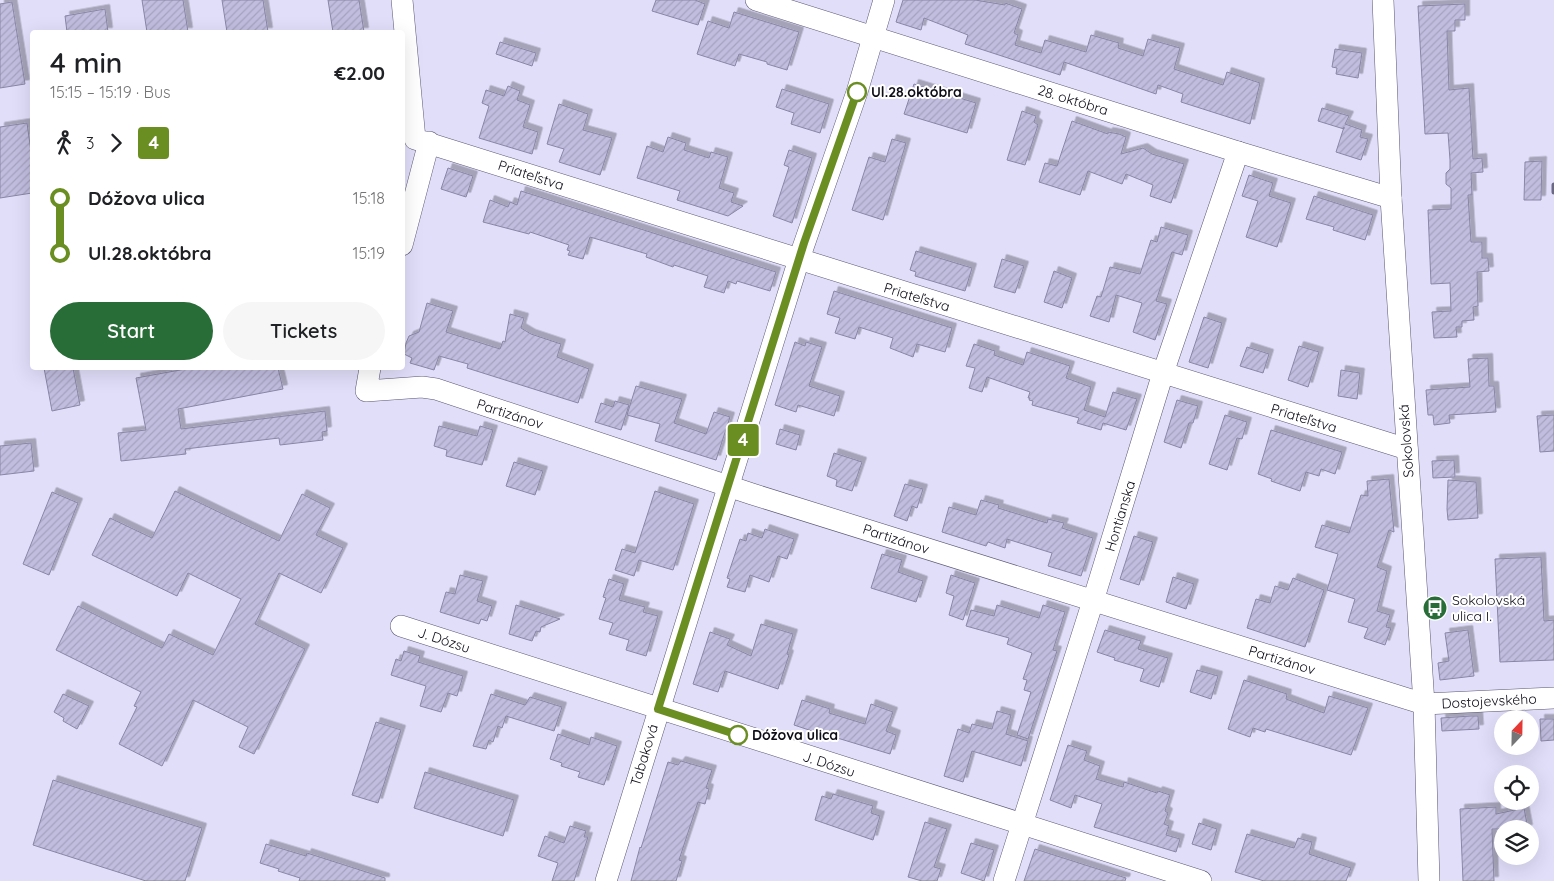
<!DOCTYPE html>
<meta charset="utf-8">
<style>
:root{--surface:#fff;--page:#f6f6f6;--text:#202124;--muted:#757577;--accent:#286c37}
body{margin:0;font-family:Quicksand,sans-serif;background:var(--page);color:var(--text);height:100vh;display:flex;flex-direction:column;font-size:19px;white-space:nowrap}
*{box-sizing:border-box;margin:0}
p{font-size:16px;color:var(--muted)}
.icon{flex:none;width:28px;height:28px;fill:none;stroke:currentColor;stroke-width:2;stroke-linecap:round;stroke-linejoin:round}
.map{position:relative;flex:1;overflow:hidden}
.details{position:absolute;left:30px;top:30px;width:375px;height:340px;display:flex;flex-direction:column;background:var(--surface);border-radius:5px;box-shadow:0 5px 20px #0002}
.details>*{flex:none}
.badge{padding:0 10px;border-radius:4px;font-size:18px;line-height:32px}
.needle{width:32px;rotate:22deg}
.tools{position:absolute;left:1494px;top:710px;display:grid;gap:10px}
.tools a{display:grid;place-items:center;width:45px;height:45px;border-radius:50%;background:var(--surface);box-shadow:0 5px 20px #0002;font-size:25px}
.map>.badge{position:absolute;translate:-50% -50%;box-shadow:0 0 0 2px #fff}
.legs{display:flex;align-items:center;gap:8px;height:55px;padding:0 20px;font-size:16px}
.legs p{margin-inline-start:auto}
.overview{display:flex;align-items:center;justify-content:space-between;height:85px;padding:0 20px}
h1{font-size:28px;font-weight:600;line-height:38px}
.primary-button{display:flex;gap:10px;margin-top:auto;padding:10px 20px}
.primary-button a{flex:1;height:58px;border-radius:30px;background:var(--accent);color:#fff;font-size:20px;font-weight:600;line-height:58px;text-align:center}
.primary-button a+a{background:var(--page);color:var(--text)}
ul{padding:0 20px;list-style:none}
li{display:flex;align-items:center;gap:18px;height:55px;font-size:19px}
li i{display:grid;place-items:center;width:8px;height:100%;margin:0 6px;background:currentColor}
li i::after{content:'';width:12px;height:12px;margin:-6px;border:4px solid;border-radius:50%;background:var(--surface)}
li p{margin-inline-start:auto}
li:first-child i{background:linear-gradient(#0000 50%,currentColor 0)}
li:last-child i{background:linear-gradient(currentColor 50%,#0000 0)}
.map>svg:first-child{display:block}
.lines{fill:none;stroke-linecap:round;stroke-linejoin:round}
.stream{stroke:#6b6885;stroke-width:5}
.building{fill:url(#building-hatch);stroke:#8986a5;filter:url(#shadow)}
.minor-casing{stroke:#5a5673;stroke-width:22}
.minor{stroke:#fff;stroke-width:21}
.line-1-casing{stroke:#fff;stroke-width:11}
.line-1{stroke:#6b8e23;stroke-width:8}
.stop-1-dot{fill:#fff;stroke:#6b8e23;stroke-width:2.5}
.labels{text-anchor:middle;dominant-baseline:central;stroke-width:4;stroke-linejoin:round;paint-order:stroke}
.stop-label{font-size:14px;font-weight:bold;fill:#0e0c17;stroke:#fff;text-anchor:start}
.street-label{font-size:14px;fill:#0e0c17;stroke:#fff}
.poi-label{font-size:14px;fill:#0e0c17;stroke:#fff;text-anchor:start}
</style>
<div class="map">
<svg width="1554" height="881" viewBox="0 0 1554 881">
<defs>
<pattern id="building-hatch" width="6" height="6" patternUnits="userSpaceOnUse" patternTransform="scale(1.25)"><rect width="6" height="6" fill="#c1bddf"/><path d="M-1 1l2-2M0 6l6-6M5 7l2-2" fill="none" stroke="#a5a1bf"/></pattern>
<filter id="shadow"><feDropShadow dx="4.5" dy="-4.5" stdDeviation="0" flood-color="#0004"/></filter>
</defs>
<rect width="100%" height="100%" fill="#e1defa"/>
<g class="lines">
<polyline class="stream" points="1554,185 1554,192"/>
</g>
<g class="building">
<polygon points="142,0 183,0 188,32 147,32"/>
<polygon points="222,0 263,0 268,32 227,32"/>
<polygon points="328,0 359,0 364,32 333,32"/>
<polygon points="656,0 695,0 705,4 698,25 652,11"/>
<polygon points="903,0 975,0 1005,5 1005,3 1022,9 1014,33 1018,35 1015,45 1041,53 1045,40 1086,52 1091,35 1119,43 1118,48 1143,56 1148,39 1180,48 1174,69 1223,85 1227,72 1260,83 1250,124 1181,102 1183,94 1158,85 1156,94 1064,62 1060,75 965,44 968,35 924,18 921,30 896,22"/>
<polygon points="12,2 25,84 0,88 0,4"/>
<polygon points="1465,4 1465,20 1455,20 1455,31 1447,31 1449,90 1469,88 1473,159 1482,158 1483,172 1471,173 1472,195 1468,195 1471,242 1482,242 1482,258 1488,258 1489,271 1477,272 1478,306 1473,307 1474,320 1462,321 1462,327 1456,327 1457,337 1434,338 1432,312 1451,311 1450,283 1431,284 1428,210 1451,209 1451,188 1446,184 1446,173 1450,169 1450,160 1448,133 1425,134 1418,6"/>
<polygon points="105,9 108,32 67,32 65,16"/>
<polygon points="734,12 799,32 787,70 767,64 767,62 739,54 735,66 697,54 708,21 729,28"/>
<polygon points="500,42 536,53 532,66 496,54"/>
<polygon points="1335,49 1362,53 1358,78 1336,74 1337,68 1332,67"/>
<polygon points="914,84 976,103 967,133 904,114"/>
<polygon points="508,86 520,91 517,100 530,105 523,127 538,132 532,154 479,138 489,106 482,103 486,90 504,96"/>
<polygon points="782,89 829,104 820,133 791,124 794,113 776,107"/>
<polygon points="559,104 588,114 583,130 612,138 600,175 559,162 564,149 547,144"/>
<polygon points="1322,108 1349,116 1345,124 1362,130 1360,137 1368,139 1361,160 1336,152 1344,127 1344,129 1318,121"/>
<polygon points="1022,111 1036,116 1034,122 1038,125 1025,165 1007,160"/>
<polygon points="1072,121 1108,134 1108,132 1119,134 1126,137 1121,154 1143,148 1152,154 1184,164 1171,203 1150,196 1153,185 1126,174 1122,184 1088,171 1080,195 1039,182 1045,163 1057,166"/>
<polygon points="27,123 32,159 32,193 0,198 0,127"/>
<polygon points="668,137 686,143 684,150 709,158 711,152 728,157 719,188 734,193 731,202 743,206 728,216 677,200 680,191 637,178 647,146 663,152"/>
<polygon points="892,139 906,143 883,220 852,210 869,157 885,162"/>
<polygon points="789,150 812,158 792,223 773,216 789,167 784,165"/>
<polygon points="1542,161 1541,200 1524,200 1525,162"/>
<polygon points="448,168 473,176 466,197 441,189"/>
<polygon points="1249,175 1273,183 1269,196 1291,203 1277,247 1246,237 1258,201 1242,196"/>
<polygon points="521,191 776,272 770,291 737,281 736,284 728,281 724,293 704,287 708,276 674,265 673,267 646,257 647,254 590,237 583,259 568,255 570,251 567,250 569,245 530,232 529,234 483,222 490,200 508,207 510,202 517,205"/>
<polygon points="1314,196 1373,215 1365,240 1333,230 1334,227 1306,219"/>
<polygon points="1161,227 1188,235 1182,255 1172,252 1156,301 1167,304 1155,340 1133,332 1142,303 1116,295 1109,322 1090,316 1097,296 1101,297 1110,267 1140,274 1151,240 1157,242"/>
<polygon points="916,251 972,268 965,291 915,276 916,272 910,270"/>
<polygon points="1002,259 1024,266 1015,293 994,287"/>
<polygon points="1054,271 1072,278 1062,308 1044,302"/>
<polygon points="834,291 952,328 945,352 917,344 913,357 890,348 893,338 859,327 855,339 835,333 840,318 827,314"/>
<polygon points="427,303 453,311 446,332 500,349 503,341 505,342 510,314 524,318 521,328 531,334 561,344 557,357 589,369 578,403 467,368 468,364 439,356 434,370 410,363 412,358 404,354 406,343 409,336 419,332"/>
<polygon points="1204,317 1222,323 1208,368 1189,362"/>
<polygon points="795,342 805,346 806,342 822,347 809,386 840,396 834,416 798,405 796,412 775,405"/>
<polygon points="974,344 995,351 994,355 1023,365 1027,352 1070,366 1066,378 1091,387 1084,410 1105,417 1113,392 1137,399 1126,430 1103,423 1101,430 1077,423 1079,418 1032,405 1033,401 1029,400 1030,398 1028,398 1030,392 987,377 982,392 969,388 975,368 966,366"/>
<polygon points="1299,346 1319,352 1308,387 1288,380"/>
<polygon points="1247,347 1269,354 1263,373 1240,366"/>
<polygon points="1488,358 1489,386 1494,386 1496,412 1449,415 1450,423 1434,425 1433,415 1428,415 1426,390 1470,387 1468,359"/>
<polygon points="44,368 73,368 80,405 52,411"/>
<polygon points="191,368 278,368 283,389 178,409 181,429 325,411 327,431 322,432 323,440 280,445 279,438 185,449 186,454 121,461 118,433 146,430 136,378"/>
<polygon points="1341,370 1360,373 1357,399 1338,396"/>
<polygon points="636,386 682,399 674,423 706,434 714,412 730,417 716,460 655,441 660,424 627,415"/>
<polygon points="1177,400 1198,406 1193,423 1189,423 1181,448 1164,442"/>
<polygon points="615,401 629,405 621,430 595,422 601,403 613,407"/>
<polygon points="1225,415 1247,422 1242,439 1237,438 1227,470 1209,464"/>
<polygon points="1554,415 1554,451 1540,452 1537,416"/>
<polygon points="439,426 477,436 480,426 493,430 482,465 446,456 447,450 434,446"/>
<polygon points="780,429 800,435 796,450 776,444"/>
<polygon points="1271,430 1342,452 1335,474 1321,469 1319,476 1306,472 1300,491 1271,481 1272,479 1258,474"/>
<polygon points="31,443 34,471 0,475 0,446"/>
<polygon points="834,453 862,462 852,491 836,486 837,480 827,476"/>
<polygon points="1454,460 1455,477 1433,478 1432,461"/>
<polygon points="514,462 543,471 535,495 506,486"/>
<polygon points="1389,479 1394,532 1389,530 1377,567 1387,571 1377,611 1390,615 1386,627 1391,628 1385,645 1364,638 1368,628 1348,622 1355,599 1327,590 1338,554 1315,547 1322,525 1349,533 1361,495 1368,496 1367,481"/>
<polygon points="1448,480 1476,482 1478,518 1448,520 1447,509"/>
<polygon points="905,484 923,489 917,508 912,506 907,521 894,516"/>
<polygon points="175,491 279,541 302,494 330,508 316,535 343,548 321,593 279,573 255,624 305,649 254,754 239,747 248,727 193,700 162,766 119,744 137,707 134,706 141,692 56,650 78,606 162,648 169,634 213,655 241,599 188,573 177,596 92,555 110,518 152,538"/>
<polygon points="655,491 694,504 673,570 639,560 634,576 615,570 622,549 635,553"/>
<polygon points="52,492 78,503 49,575 23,564"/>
<polygon points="981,500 999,505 998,508 1047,523 1048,519 1064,523 1062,528 1093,538 1081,576 1048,566 1052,553 1007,539 1005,548 988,542 986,546 942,532 949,507 976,515"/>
<polygon points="765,529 794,539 787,559 778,556 769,582 750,575 745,592 727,587 730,579 727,578 740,539 746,541 748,533 762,538"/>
<polygon points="1134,536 1153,542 1139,585 1120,579"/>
<polygon points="882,554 902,560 898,572 923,581 916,602 871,588"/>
<polygon points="1541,557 1544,621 1554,620 1554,660 1500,662 1495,559"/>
<polygon points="460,575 483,581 477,601 492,606 487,621 481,619 479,624 440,612 446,592 455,594"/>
<polygon points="951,575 975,583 963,620 949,615 954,596 946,593"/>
<polygon points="1173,577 1194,584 1186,609 1166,602"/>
<polygon points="1293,578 1324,590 1305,647 1247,628 1256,599 1270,603 1275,586 1288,590"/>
<polygon points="609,579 624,584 619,600 645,607 643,612 658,616 646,656 626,650 629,640 609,634 613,623 599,619 606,598 603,597"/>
<polygon points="516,605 560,619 541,627 540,632 536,631 532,641 509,634"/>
<polygon points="997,605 1039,618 1043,605 1065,612 1053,650 1057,651 1028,739 1017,735 1031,692 1024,690 1027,680 1023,679 1032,653 1007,644 1009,638 966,626 971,610 994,616"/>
<polygon points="761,624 793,634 787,654 789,655 778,689 725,671 718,692 693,684 710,632 730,639 727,645 751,656"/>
<polygon points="1105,630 1141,641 1138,649 1168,658 1159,687 1140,681 1144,669 1114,660 1115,658 1097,652"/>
<polygon points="1468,630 1474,676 1440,680 1438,663 1449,661 1445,633"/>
<polygon points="404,651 420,656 418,662 463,676 457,696 448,693 441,712 420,706 426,686 391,675 396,659 401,661"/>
<polygon points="1197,670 1218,676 1211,699 1190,692"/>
<polygon points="1244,680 1287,694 1286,699 1324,713 1329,696 1368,708 1351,755 1266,729 1265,732 1253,728 1250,737 1228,729"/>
<polygon points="63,694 89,706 77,729 63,721 64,718 54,712"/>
<polygon points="491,694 525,705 530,697 562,707 554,731 506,716 502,728 498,726 493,742 489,740 486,749 473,746"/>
<polygon points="802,700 830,709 829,713 865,724 871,704 893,712 886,731 896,735 890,754 834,737 833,738 794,725"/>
<polygon points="997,711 1011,715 1006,734 1028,741 1021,766 972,751 963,782 944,776 958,729 969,733 972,724 992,729"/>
<polygon points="1471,716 1478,716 1479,729 1442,731 1441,718"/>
<polygon points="1540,719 1554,719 1554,740 1541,741"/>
<polygon points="376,722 401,730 378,803 352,795"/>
<polygon points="558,734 589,745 591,737 617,746 604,785 578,777 580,772 561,766 562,763 550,759"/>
<polygon points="1068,745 1087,751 1084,760 1100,766 1096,779 1123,787 1124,782 1157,793 1158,791 1170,795 1165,811 1168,813 1164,824 1169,826 1166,835 1180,839 1176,852 1094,827 1102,804 1075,795 1071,808 1050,800"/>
<polygon points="681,761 712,770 706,788 709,789 705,804 698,802 679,860 682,861 676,881 631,881 640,847 641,848 668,762 678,765"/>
<polygon points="425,772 514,800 503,836 414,808"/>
<polygon points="53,780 202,828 185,881 146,881 33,845"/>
<polygon points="833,794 873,806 871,813 880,816 873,840 815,820 822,796 831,799"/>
<polygon points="1496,807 1496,814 1524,808 1528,829 1492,829 1494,881 1463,881 1460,809"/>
<polygon points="925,822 947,829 934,867 941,869 937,881 922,881 908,877"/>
<polygon points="1199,823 1217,829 1211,850 1192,844"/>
<polygon points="570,826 586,831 584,837 588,837 574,881 552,881 558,863 538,856 545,836 564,843"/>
<polygon points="1247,834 1294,848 1298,838 1312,842 1309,854 1351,868 1346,881 1264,881 1235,872"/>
<polygon points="971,843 994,850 984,881 961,873"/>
<polygon points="266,844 306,856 307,853 385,878 385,881 299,881 300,878 278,871 279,869 260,863"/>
<polygon points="1035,849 1126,878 1125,881 1024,881"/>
</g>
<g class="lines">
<defs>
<g id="minor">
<polyline points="402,0 415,139 1407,449"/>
<polyline points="756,0 1238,152 1391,198"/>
<polyline points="1383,0 1391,198 1424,704 1429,881"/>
<polyline points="402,245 429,142"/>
<polyline points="370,368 366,391 422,387 436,389 752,494 1424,704 1554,698"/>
<polyline points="401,626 1201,881"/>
<polyline points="606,881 799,259 857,92 884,0"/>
<polyline points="1004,881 1093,601 1163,373 1238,152"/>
</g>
</defs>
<use href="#minor" class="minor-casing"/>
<use href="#minor" class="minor"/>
</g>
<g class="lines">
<defs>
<polyline id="line-1" points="738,735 658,709 804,243 857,92"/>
</defs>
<use href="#line-1" class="line-1-casing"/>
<use href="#line-1" class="line-1"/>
</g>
<defs>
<symbol id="bus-disc" viewBox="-11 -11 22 22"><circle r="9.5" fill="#286c37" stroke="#fff"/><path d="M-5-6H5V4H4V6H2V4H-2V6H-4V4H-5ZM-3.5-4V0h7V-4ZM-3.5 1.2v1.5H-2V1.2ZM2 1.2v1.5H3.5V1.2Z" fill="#fff"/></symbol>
</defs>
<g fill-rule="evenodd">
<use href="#bus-disc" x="1421" y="594" width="28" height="28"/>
</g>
<g class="stop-1-dot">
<circle cx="857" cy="92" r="9"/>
<circle cx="738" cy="735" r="9"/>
</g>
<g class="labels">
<g class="stop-label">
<text x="871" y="92">Ul.28.októbra</text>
<text x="752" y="735">Dóžova ulica</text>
</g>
<g class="street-label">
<text transform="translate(1073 100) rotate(17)">28. októbra</text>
<text transform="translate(531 175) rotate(18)">Priateľstva</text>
<text transform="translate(917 297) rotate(17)">Priateľstva</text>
<text transform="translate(510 414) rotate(18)">Partizánov</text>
<text transform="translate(1304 418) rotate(17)">Priateľstva</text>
<text transform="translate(1406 441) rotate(-94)">Sokolovská</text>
<text transform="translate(1120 516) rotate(-73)">Hontianska</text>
<text transform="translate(896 539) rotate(18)">Partizánov</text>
<text transform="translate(444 640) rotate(18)">J. Dózsu</text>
<text transform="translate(1282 660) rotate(17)">Partizánov</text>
<text transform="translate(1489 701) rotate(-3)">Dostojevského</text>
<text transform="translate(644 755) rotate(-73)">Tabaková</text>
<text transform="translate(829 764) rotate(18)">J. Dózsu</text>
</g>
<g class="poi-label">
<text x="1452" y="600">Sokolovská<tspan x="1452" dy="16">ulica I.</tspan></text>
</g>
</g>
</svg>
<div class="tools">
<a><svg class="needle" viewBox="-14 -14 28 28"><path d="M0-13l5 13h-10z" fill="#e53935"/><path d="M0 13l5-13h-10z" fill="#757577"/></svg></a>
<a><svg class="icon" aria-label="locate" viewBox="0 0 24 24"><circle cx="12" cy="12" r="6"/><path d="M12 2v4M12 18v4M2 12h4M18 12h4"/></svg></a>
<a><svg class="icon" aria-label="layers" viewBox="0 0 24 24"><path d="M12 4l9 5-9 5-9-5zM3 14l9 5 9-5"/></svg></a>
</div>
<b class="badge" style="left:743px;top:440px;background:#6b8e23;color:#fff">4</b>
<section class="details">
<div class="overview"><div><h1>4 min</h1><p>15:15 – 15:19 · Bus</p></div><b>€2.00</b></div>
<div class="legs"><svg class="icon" aria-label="walk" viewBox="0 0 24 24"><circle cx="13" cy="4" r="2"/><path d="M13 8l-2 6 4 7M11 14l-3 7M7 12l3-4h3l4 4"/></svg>3<svg class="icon" aria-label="forward" viewBox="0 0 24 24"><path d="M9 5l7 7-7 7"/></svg><b class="badge" style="background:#6b8e23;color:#fff">4</b></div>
<ul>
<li><i style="color:#6b8e23"></i><b>Dóžova ulica</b><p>15:18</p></li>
<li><i style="color:#6b8e23"></i><b>Ul.28.októbra</b><p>15:19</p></li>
</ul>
<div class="primary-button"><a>Start</a><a>Tickets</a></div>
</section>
</div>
